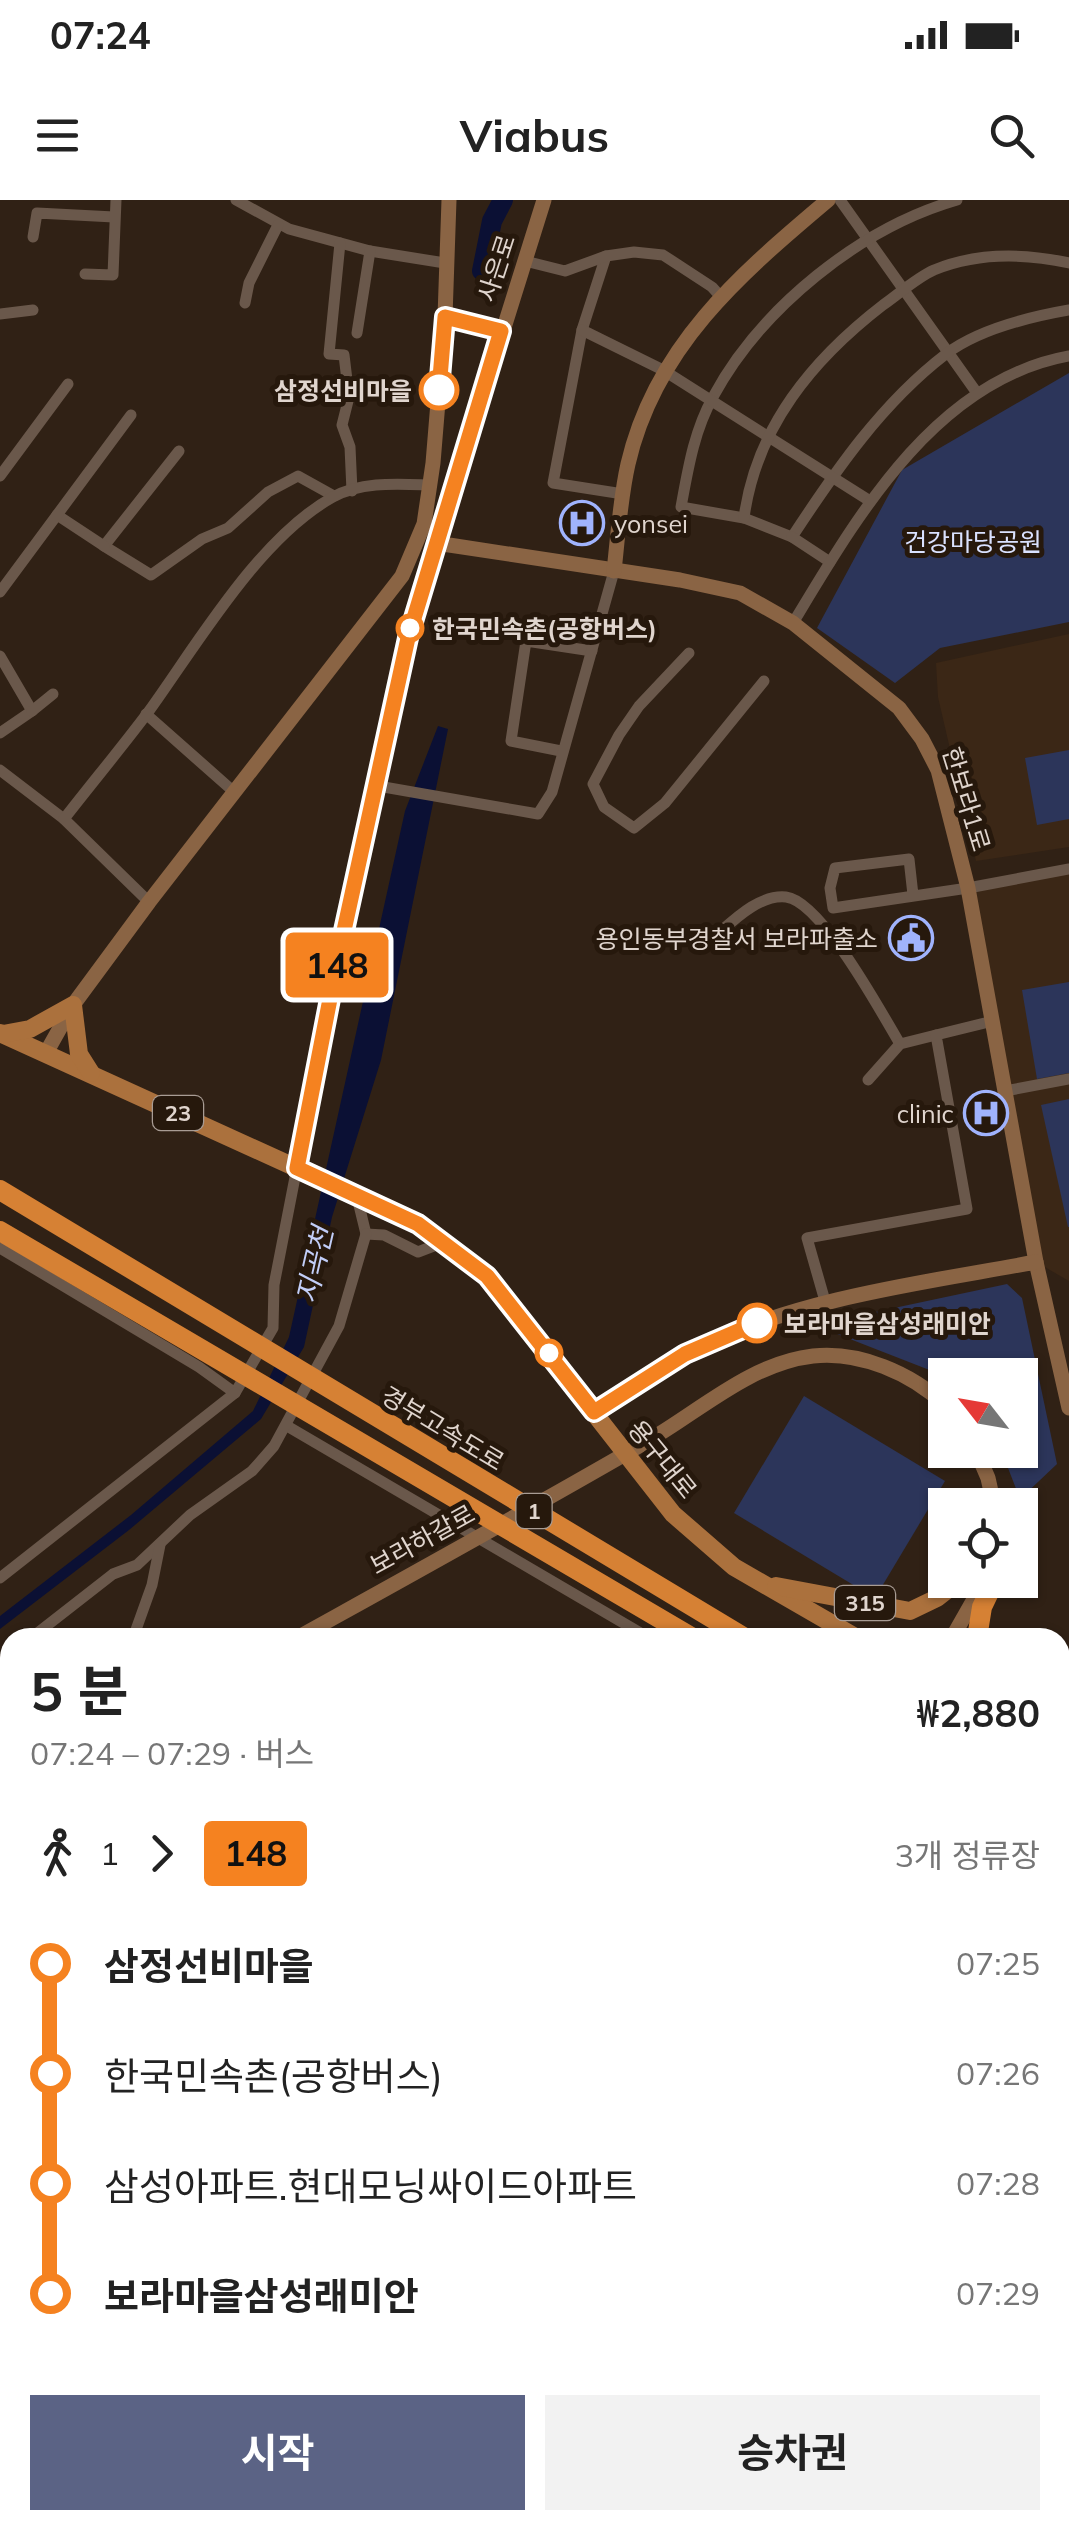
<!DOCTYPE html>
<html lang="ko">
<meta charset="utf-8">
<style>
:root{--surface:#fff;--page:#f2f2f2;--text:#222;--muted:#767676;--accent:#5b6385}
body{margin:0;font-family:Mulish,"Noto Sans KR",sans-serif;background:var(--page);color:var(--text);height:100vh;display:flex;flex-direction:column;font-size:38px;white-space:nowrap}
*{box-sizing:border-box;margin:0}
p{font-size:32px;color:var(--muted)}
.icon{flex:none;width:55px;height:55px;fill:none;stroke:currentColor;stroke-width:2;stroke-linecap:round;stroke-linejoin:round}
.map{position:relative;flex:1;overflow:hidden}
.sheet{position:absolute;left:0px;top:1428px;width:1070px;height:902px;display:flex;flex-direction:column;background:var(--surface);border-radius:30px 30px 0 0;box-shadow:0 2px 8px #0004}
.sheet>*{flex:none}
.badge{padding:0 20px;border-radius:8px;font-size:35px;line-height:65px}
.needle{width:65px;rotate:301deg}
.fabs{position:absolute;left:928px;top:1158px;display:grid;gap:20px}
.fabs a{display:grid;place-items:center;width:110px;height:110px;border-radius:0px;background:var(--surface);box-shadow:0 2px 8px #0004;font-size:50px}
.map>.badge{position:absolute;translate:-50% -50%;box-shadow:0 0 0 5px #fff}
.legs{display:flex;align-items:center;gap:15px;height:110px;padding:0 30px;font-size:32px}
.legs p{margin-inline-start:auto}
.overview{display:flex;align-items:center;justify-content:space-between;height:170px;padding:0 30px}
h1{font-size:55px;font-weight:700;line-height:75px}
.action{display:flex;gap:20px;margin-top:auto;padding:20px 30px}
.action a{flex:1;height:115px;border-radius:0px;background:var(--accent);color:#fff;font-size:40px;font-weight:700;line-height:115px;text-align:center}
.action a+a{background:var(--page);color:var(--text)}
ul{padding:0 30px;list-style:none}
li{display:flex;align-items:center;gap:35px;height:110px;font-size:38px}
li i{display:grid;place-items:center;width:15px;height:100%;margin:0 12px;background:currentColor}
li i::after{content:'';width:25px;height:25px;margin:-12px;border:8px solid;border-radius:50%;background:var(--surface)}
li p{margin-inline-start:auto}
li:first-child i{background:linear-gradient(#0000 50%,currentColor 0)}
li:last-child i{background:linear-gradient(currentColor 50%,#0000 0)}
.status{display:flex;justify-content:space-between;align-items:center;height:70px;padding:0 50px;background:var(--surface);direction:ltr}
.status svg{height:28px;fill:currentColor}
header{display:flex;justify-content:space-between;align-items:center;height:130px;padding:0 30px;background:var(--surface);font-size:45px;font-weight:700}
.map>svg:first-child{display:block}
.built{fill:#3b2716}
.green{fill:#2c355a}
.water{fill:#0b1034}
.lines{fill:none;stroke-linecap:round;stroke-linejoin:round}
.river{stroke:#0b1034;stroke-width:20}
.street{stroke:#6a584b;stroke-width:11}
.secondary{stroke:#8a6444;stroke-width:15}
.primary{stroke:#ab713d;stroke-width:18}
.highway{stroke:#d68134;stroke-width:20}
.line-1-casing{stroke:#fff;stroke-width:22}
.line-1{stroke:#f58220;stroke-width:15}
.stop-1-dot{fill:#fff;stroke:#f58220;stroke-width:5}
.labels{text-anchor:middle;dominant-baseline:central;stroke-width:10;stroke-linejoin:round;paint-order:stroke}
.shield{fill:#26180c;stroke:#a89c94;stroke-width:2.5}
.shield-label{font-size:22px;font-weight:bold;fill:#e0d5ce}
.street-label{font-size:25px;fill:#e0d5ce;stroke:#26180c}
.stop-label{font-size:25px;font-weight:bold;fill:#e0d5ce;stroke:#26180c;text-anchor:start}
.poi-label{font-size:25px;fill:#e0d5ce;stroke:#26180c;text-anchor:end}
.park-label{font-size:25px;fill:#dae2ff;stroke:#26180c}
.water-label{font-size:28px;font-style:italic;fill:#c2cef8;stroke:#26180c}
</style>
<div class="status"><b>07:24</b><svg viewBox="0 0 49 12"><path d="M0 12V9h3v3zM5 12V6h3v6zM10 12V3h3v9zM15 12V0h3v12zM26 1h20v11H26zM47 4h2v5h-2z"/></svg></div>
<header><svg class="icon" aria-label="menu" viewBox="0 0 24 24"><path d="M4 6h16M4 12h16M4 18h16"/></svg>Viabus<svg class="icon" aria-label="search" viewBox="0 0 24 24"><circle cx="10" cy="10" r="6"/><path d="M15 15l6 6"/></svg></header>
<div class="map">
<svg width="1069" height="2328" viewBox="0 0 1069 2328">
<rect width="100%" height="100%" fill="#302115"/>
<g class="built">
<polygon points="1069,434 1069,647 976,661 938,497 936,463"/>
<polygon points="1069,669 1069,1081 1036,1062 968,688"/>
<polygon points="214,2320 296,2320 293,2328 219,2328"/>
</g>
<g class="green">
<polygon points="1069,173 1069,422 940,448 895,483 817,428 902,270"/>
<polygon points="1069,550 1069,619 1037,625 1025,558"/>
<polygon points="1069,782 1069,873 1037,879 1022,790"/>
<polygon points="1069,899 1069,1027 1068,1027 1041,905"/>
<polygon points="1007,1084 1022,1098 1057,1264 1020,1299 1001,1250 1020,1250 1020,1175 945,1175 945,1182 932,1171 814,1125"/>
<polygon points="804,1196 945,1281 875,1398 734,1313"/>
<polygon points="0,2098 10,2104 10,2320 191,2320 193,2328 0,2328"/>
</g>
<polygon class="water" points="438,526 448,529 381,860 332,1017 304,1147 261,1219 129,1330 0,1429 0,1416 131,1315 253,1211 289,1137 405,611"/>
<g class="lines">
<polyline class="river" points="482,71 492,21 503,0"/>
<g class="street">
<polyline points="236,0 289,29 370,51 445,63"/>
<polyline points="840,0 977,193"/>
<path d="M957,0c-97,28 -196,108 -244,197 -19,34 -25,72 -32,110l63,11 48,19c44,-67 90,-134 154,-183 33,-25 83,-37 123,-44"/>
<polyline points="33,37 37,13 114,17"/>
<polyline points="340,43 329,154 344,155 349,197 342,225 350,247 352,291"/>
<polyline points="606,56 582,130 553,283 623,294"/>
<polyline points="525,61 565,71 606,56 634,52 663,55 712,87 721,97"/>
<polyline points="85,74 113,75 116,0"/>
<polyline points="245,103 249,83 278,25"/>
<polyline points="0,114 33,110"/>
<polyline points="582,130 663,170 870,301"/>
<polyline points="357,133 370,51"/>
<polyline points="179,251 104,346 151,375 202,339 228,328 268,292 298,276 334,296"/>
<polyline points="0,276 68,184"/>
<polyline points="57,315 104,346"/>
<path d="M744,318c12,-91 69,-159 139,-213 16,-11 33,-27 51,-35 44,-18 89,-17 135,-7"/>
<polyline points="792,337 830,362"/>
<polyline points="0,392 131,215"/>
<path d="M793,423c64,-106 142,-243 276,-267"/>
<polyline points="689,453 639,506 619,535 593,584 604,607 634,628 665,603 764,481"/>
<polyline points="0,456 32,511 0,533"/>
<polyline points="32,511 53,494"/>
<polyline points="146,514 233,591"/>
<polyline points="561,551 511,541 526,441 592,451"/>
<polyline points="0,570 64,619"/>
<polyline points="378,586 538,614 552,592 614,371"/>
<polyline points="913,695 909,659 835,668 830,688 833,708 968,688 1069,669"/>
<path d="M149,702l-85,-83c28,-36 58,-72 85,-108 49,-68 110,-173 184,-214 29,-16 65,-13 97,-12"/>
<path d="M712,739c19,-16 46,-45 74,-42 35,4 95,115 114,147"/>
<polyline points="868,880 900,844 936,835"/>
<polyline points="1005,891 1069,879"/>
<polyline points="357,997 366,1034"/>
<polyline points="366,1034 384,1035 418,1052 444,1042"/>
<polyline points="0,1048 199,1167 235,1193 273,1128 274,1085 297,967"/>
<polyline points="825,1101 807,1038 967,1009 936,835 993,821"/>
<polyline points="287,1226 649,1438"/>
<polyline points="0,1378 235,1193"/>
<polyline points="31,1438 113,1374 137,1365 190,1315 252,1271 274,1246 339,1126 366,1034"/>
<polyline points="133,1438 152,1385 160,1345"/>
<polyline points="0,1461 10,1454"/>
<polyline points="1060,1696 1069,1703"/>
<polyline points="1060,1999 1069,1968"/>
<polyline points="698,2320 706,2328"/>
<polyline points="771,2320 775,2328"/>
<polyline points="1029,2320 1033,2328"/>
<polyline points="602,2328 604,2320"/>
<polyline points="732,2328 749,2320"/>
</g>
<g class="secondary">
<polyline points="445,117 501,131"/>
<polyline points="436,343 680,380 740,393 793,423 899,508 922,539 938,570 968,688 1036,1062 1069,1208"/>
<path d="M614,371c4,-35 6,-72 14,-107 27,-117 111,-189 200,-264"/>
<polyline points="46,853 73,805 149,702 402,376 424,324 433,263 445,117 449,0"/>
<polyline points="297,967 338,758 407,437 544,0"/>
<path d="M594,1212c35,-22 69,-47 105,-65 106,-50 223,-64 337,-85"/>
<polyline points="976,1250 988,1278 994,1305"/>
<path d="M297,1438c119,-66 237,-131 354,-199 51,-30 101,-76 162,-83 47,-5 98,17 132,49"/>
<polyline points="952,1438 985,1380"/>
<polyline points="0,1611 10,1605"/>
</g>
<g class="primary">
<polyline points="0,833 380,1006 418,1025 487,1076 673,1314 734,1367 857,1438"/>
<polyline points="3,834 30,829 73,805 79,854 91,873"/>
<polyline points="776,1386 910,1411 937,1398 960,1380"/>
</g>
<g class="highway">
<polyline points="0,990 745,1438"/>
<polyline points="0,1031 693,1438"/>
<polyline points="977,1438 982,1407 995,1380"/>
<polyline points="1060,1551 1069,1556"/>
<polyline points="1060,1621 1069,1627"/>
<polyline points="1060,1655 1069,1660"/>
</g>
</g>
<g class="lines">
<defs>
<polyline id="line-1" points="439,190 445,117 501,131 408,438 338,758 297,968 418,1024 487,1076 594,1212 685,1154 757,1123"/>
</defs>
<use href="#line-1" class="line-1-casing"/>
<use href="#line-1" class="line-1"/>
</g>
<defs>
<symbol id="hospital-ring" viewBox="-11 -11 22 22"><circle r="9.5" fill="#26180c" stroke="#a0b3fd" stroke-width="1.5"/><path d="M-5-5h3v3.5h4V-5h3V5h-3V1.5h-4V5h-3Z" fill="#a0b3fd"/></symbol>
<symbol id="civic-ring" viewBox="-11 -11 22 22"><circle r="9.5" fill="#26180c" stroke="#a0b3fd" stroke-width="1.5"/><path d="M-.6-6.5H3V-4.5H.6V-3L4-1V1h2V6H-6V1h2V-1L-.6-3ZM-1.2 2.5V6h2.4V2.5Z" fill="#a0b3fd"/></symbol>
</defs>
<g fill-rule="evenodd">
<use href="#hospital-ring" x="557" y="298" width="50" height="50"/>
<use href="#civic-ring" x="886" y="713" width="50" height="50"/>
<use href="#hospital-ring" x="961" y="888" width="50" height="50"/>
</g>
<g class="stop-1-dot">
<circle cx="439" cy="190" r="18"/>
<circle cx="410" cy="428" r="12"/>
<circle cx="757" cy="1123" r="18"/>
<circle cx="549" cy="1153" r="12"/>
</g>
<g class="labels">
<g class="shield">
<rect x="153" y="896" width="50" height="34" rx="8"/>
<rect x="516.5" y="1294" width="35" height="34" rx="8"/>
<rect x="835" y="1386" width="60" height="34" rx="8"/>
</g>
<g class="shield-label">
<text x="178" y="913">23</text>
<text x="534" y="1311">1</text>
<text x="865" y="1403">315</text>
</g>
<g class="street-label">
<text transform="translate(496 68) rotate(-72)">사은로</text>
<text transform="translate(967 599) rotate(73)">한보라1로</text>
<text transform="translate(443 1228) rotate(31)">경부고속도로</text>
<text transform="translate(663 1259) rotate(51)">용구대로</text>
<text transform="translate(422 1339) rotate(-29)">보라하갈로</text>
</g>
<g class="stop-label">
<text x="412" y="190" text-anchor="end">삼정선비마을</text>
<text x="432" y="428">한국민속촌(공항버스)</text>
<text x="784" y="1123">보라마을삼성래미안</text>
</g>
<g class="poi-label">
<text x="614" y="323" text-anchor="start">yonsei</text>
<text x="878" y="738">용인동부경찰서 보라파출소</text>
<text x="954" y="913">clinic</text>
</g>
<g class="park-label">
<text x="973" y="341">건강마당공원</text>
</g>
<g class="water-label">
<text transform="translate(314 1065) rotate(-77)">지곡천</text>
</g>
</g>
</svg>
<div class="fabs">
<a><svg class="needle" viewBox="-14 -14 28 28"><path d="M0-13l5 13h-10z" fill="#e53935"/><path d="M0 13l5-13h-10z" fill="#767676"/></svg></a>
<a><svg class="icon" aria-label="locate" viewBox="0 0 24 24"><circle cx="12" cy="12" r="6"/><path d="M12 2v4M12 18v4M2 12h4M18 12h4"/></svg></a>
</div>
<b class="badge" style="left:337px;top:765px;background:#f58220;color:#111">148</b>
<section class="sheet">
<div class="overview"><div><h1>5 분</h1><p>07:24 – 07:29 · 버스</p></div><b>₩2,880</b></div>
<div class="legs"><svg class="icon" aria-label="walk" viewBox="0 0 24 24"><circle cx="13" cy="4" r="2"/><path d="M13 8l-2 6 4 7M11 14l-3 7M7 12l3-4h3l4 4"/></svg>1<svg class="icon" aria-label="forward" viewBox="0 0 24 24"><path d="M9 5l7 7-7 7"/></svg><b class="badge" style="background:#f58220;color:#111">148</b><p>3개 정류장</p></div>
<ul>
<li><i style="color:#f58220"></i><b>삼정선비마을</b><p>07:25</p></li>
<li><i style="color:#f58220"></i><span>한국민속촌(공항버스)</span><p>07:26</p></li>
<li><i style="color:#f58220"></i><span>삼성아파트.현대모닝싸이드아파트</span><p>07:28</p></li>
<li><i style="color:#f58220"></i><b>보라마을삼성래미안</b><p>07:29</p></li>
</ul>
<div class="action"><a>시작</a><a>승차권</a></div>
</section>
</div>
